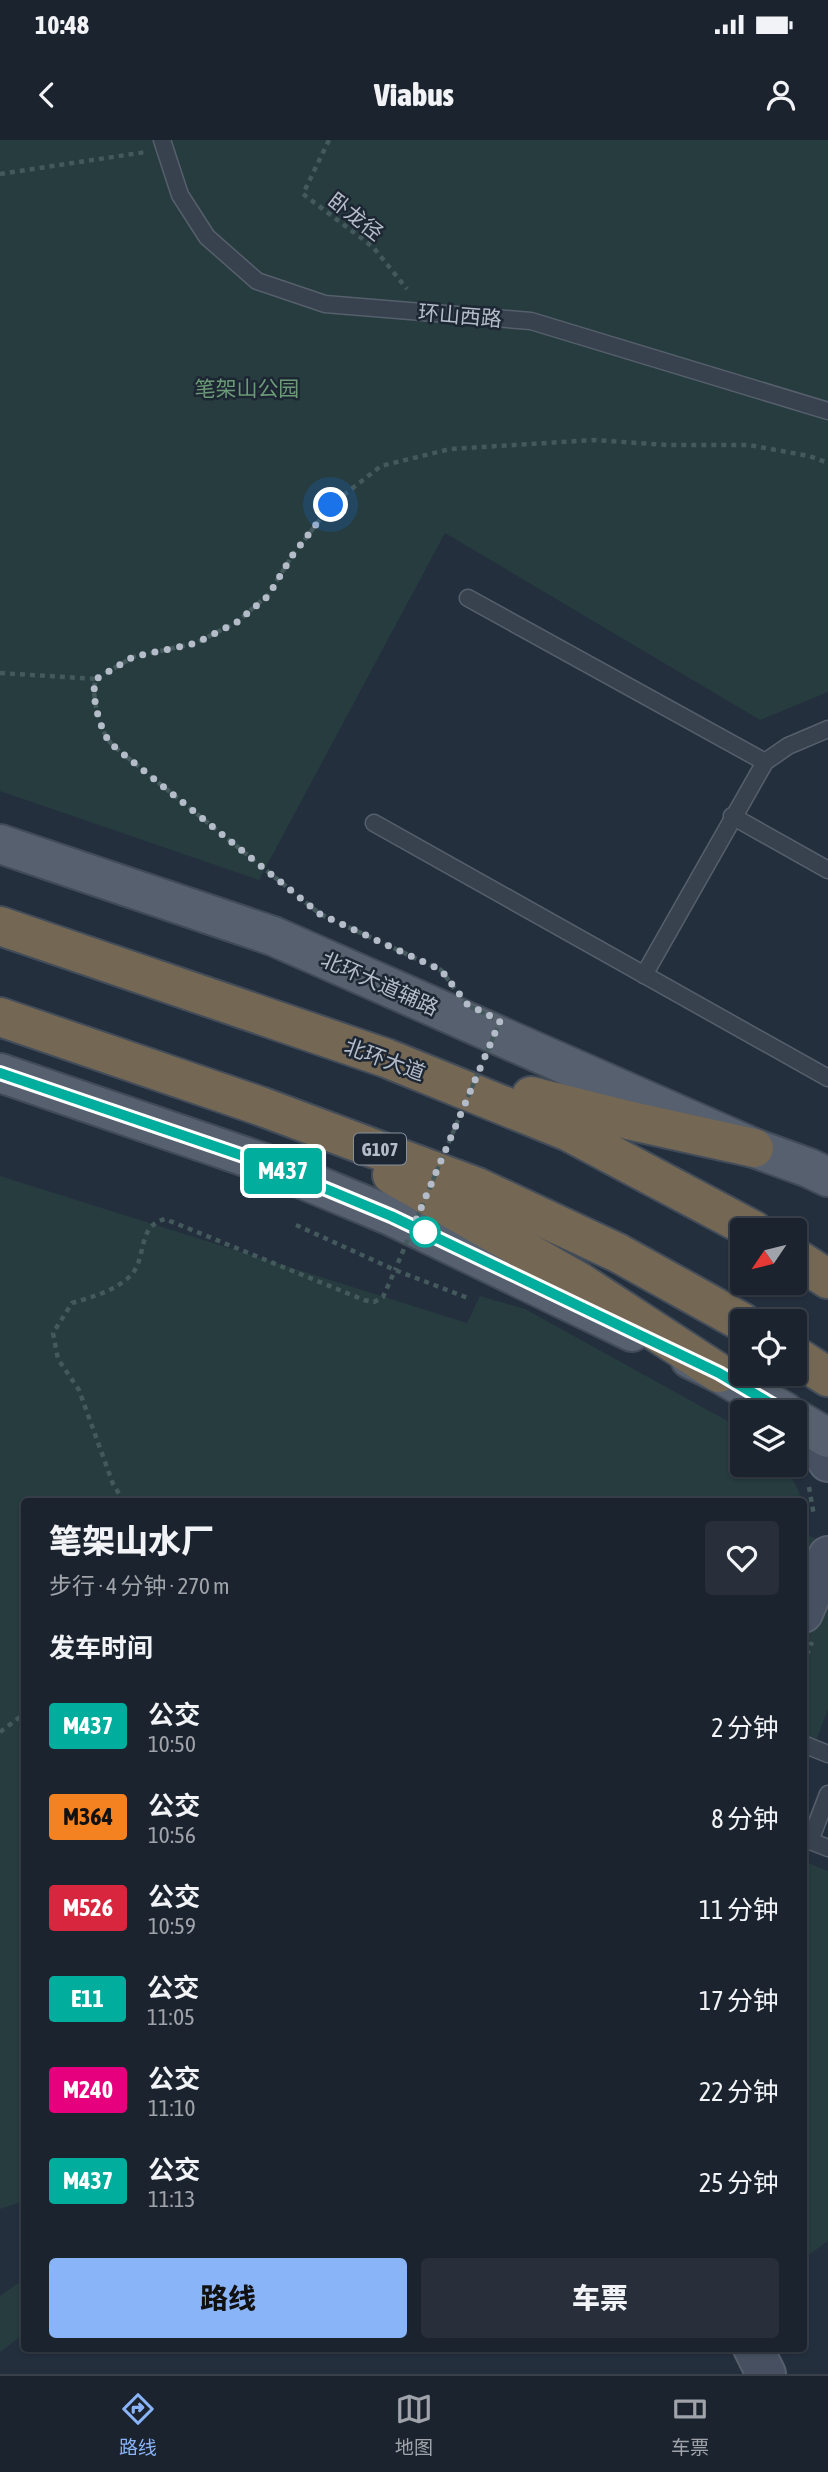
<!DOCTYPE html>
<html lang="zh">
<meta charset="utf-8">
<style>
:root{--surface:#1b232e;--page:#282f3a;--text:#f1f3f6;--muted:#a0a4aa;--line:#39404a;--accent:#8ab4f8}
body{margin:0;font-family:"Asap Condensed","Noto Sans SC",sans-serif;background:var(--page);color:var(--text);height:100vh;display:flex;flex-direction:column;font-size:26px;white-space:nowrap}
*{box-sizing:border-box;margin:0}
p{font-size:23px;color:var(--muted)}
.icon{flex:none;width:38px;height:38px;fill:none;stroke:currentColor;stroke-width:2;stroke-linecap:round;stroke-linejoin:round}
.map{position:relative;flex:1;overflow:hidden}
.details{position:absolute;left:21px;top:1358px;width:786px;height:854px;display:flex;flex-direction:column;background:var(--surface);border-radius:7px;box-shadow:0 2px 5px #0004,0 0 0 2px var(--line)}
.details>*{flex:none}
.badge{padding:0 14px;border-radius:5px;font-size:24px;line-height:46px}
.needle{width:46px;rotate:235deg}
.controls{position:absolute;left:730px;top:1078px;display:grid;gap:14px}
.controls a{display:grid;place-items:center;width:77px;height:77px;border-radius:7px;background:var(--surface);box-shadow:0 2px 5px #0004,0 0 0 2px var(--line);font-size:35px}
.you{position:absolute;width:35px;height:35px;margin:-18px;border:5px solid #fff;border-radius:50%;background:#1a73e8;box-shadow:0 0 0 10px #1a73e833}
.map>.badge{position:absolute;translate:-50% -50%;box-shadow:0 0 0 4px #fff}
h2{padding:0 28px;font-size:26px;line-height:63px}
.round{display:grid;place-items:center;flex:none;width:74px;height:74px;border-radius:7px;background:var(--page)}
.overview{display:flex;align-items:center;justify-content:space-between;height:119px;padding:0 28px}
h1{font-size:33px;font-weight:800;line-height:52px}
.action{display:flex;gap:14px;margin-top:auto;padding:14px 28px}
.action a{flex:1;height:80px;border-radius:7px;background:var(--accent);color:#111;font-size:28px;font-weight:800;line-height:80px;text-align:center}
.action a+a{background:var(--page);color:var(--text)}
ul{padding:0;list-style:none}
li{display:flex;align-items:center;gap:21px;height:91px;padding:0 28px}
li div{flex:1}
li b{display:block;font-size:26px}
li em{font-style:normal}
li .badge{min-width:77px;font-weight:700;text-align:center}
.status{display:flex;justify-content:space-between;align-items:center;height:49px;padding:0 35px;background:var(--surface);direction:ltr}
.status svg{height:19px;fill:currentColor}
header{display:flex;justify-content:space-between;align-items:center;height:91px;padding:0 28px;background:var(--surface);font-size:32px;font-weight:800}
.dock{display:flex;justify-content:space-around;align-items:center;height:98px;border-top:2px solid var(--line);background:var(--surface);font-size:19px;color:var(--muted)}
.dock a{display:grid;justify-items:center;gap:4px}
.dock .on{color:var(--accent)}
.map>svg:first-child{display:block}
.green{fill:#263c3f}
.lines{fill:none;stroke-linecap:round;stroke-linejoin:round}
.lane-casing{stroke:#565f6c;stroke-width:19}
.secondary-casing{stroke:#565f6c;stroke-width:42}
.primary-casing{stroke:#414a57;stroke-width:42}
.highway-casing{stroke:#434c59;stroke-width:42}
.path{stroke:#44595c;stroke-width:4.5;stroke-dasharray:5 5;stroke-linecap:butt}
.lane{stroke:#38414e;stroke-width:16}
.secondary{stroke:#465061;stroke-width:38}
.primary{stroke:#56606e;stroke-width:38}
.highway{stroke:#746855;stroke-width:38}
.path-bridge{stroke:#44595c;stroke-width:4.5;stroke-dasharray:5 5;stroke-linecap:butt}
.line-casing{stroke:#fff;stroke-width:16}
.line{stroke:#01ad9c;stroke-width:10}
.walk{stroke:#b4bcc9;stroke-width:7;stroke-dasharray:0 12.6}
.stop-dot{fill:#fff;stroke:#01ad9c;stroke-width:3.5}
.labels{text-anchor:middle;dominant-baseline:central;stroke-width:5;stroke-linejoin:round;paint-order:stroke}
.shield{fill:#1d2633;stroke:#878f9c;stroke-width:2}
.shield-label{font-size:19px;font-weight:bold;fill:#b4bcc9}
.street-label{font-size:21px;fill:#b4bcc9;stroke:#1d2633}
.park-label{font-size:21px;fill:#6b9a76;stroke:#1d2633}
</style>
<div class="status"><b>10:48</b><svg viewBox="0 0 49 12"><path d="M0 12V9h3v3zM5 12V6h3v6zM10 12V3h3v9zM15 12V0h3v12zM26 1h20v11H26zM47 4h2v5h-2z"/></svg></div>
<header><svg class="icon" aria-label="back" viewBox="0 0 24 24"><path d="M15 5l-7 7 7 7"/></svg>Viabus<svg class="icon" aria-label="person" viewBox="0 0 24 24"><circle cx="12" cy="8" r="4"/><path d="M4 21q1-7 8-7t8 7"/></svg></header>
<div class="map">
<svg width="828" height="2234" viewBox="0 0 828 2234">
<rect width="100%" height="100%" fill="#242f3e"/>
<g class="green">
<polygon points="0,0 828,0 828,552 760,580 445,393 259,740 0,651"/>
<polygon points="0,1036 467,1183 480,1156 525,1169 742,1289 742,1325 786,1325 799,1352 801,1361 24,1362 24,2061 0,2069"/>
<polygon points="803,1393 828,1404 828,1569 803,1635"/>
<polygon points="803,1721 828,1731 828,2101 803,2119"/>
<polygon points="24,2139 24,2194 0,2212 0,2156"/>
</g>
<g class="lines">
<defs>
<g id="lane">
<polyline points="162,0 180,55 207,97 257,141 325,164 531,181 828,271"/>
<polyline points="468,458 765,622"/>
<polyline points="732,676 828,730"/>
<polyline points="374,683 828,938"/>
<polyline points="644,835 765,622 788,606 828,589"/>
<polyline points="803,1604 828,1614"/>
<polyline points="828,1654 810,1701 828,1708"/>
</g>
<g id="secondary">
<polyline points="794,1280 817,1303 828,1322"/>
<polyline points="803,1473 828,1416"/>
<polyline points="753,2208 766,2234"/>
</g>
<g id="primary">
<polyline points="0,704 273,796 754,1008 809,1028 828,1037"/>
<polyline points="0,933 261,1022 391,1076 632,1192"/>
<polyline points="690,1219 719,1233 785,1272"/>
<polyline points="794,1278 828,1298"/>
</g>
<g id="highway">
<polyline points="0,786 386,918 569,992 753,1090"/>
<polyline points="0,877 260,966 477,1047 618,1113 742,1182"/>
<polyline points="531,956 623,979 754,1008"/>
<polyline points="392,1035 578,1141 719,1233"/>
<polyline points="794,1117 828,1139"/>
<polyline points="794,1215 828,1237"/>
</g>
</defs>
<use href="#lane" class="lane-casing"/>
<use href="#secondary" class="secondary-casing"/>
<use href="#primary" class="primary-casing"/>
<use href="#highway" class="highway-casing"/>
<g class="path">
<polyline points="329,0 303,54 373,107 407,149"/>
<polyline points="0,34 146,12"/>
<polyline points="0,533 96,539"/>
<path d="M127,617c-6,-5 -13,-10 -18,-16 -9,-12 -19,-48 -13,-62l37,-22 63,-14 41,-21 31,-27 24,-39 39,-51 50,-39 69,-17 144,-9 73,5h82l60,11 19,7"/>
<polyline points="296,1085 395,1130 468,1158"/>
<polyline points="809,1347 814,1376"/>
<path d="M124,1362l-11,-18 -34,-94 -21,-31 -5,-26 19,-30c20,-6 44,-12 60,-29 15,-18 5,-48 33,-55l199,81 10,2 9,-5 12,-27"/>
<polyline points="803,1524 812,1502"/>
<polyline points="0,1592 24,1574"/>
</g>
<use href="#lane" class="lane"/>
<use href="#secondary" class="secondary"/>
<use href="#primary" class="primary"/>
<use href="#highway" class="highway"/>
<polyline class="path-bridge" points="127,617 320,774 441,830 467,865 500,881 395,1130"/>
</g>
<g class="lines">
<defs>
<polyline id="line" points="0,933 261,1022 391,1076 719,1233 785,1272"/>
</defs>
<use href="#line" class="line-casing"/>
<use href="#line" class="line"/>
<path class="walk" d="M331,365l-39,51 -24,40 -31,26 -41,21 -63,14 -37,22c-6,14 4,50 13,62 5,6 12,11 18,16l193,157 121,56 26,34 33,17 -84,199 9,12"/>
</g>
<circle class="stop-dot" cx="425" cy="1092" r="14"/>
<g class="labels">
<rect class="shield" x="354" y="993.5" width="52" height="31" rx="5"/>
<g class="shield-label">
<text x="380" y="1009">G107</text>
</g>
<g class="street-label">
<text transform="translate(356 76) rotate(38)">卧龙径</text>
<text transform="translate(460 175) rotate(5)">环山西路</text>
<text transform="translate(380 843) rotate(24)">北环大道辅路</text>
<text transform="translate(385 919) rotate(20)">北环大道</text>
</g>
<g class="park-label">
<text x="247" y="248">笔架山公园</text>
</g>
</g>
</svg>
<div class="controls">
<a><svg class="needle" viewBox="-14 -14 28 28"><path d="M0-13l5 13h-10z" fill="#e53935"/><path d="M0 13l5-13h-10z" fill="#a0a4aa"/></svg></a>
<a><svg class="icon" aria-label="locate" viewBox="0 0 24 24"><circle cx="12" cy="12" r="6"/><path d="M12 2v4M12 18v4M2 12h4M18 12h4"/></svg></a>
<a><svg class="icon" aria-label="layers" viewBox="0 0 24 24"><path d="M12 4l9 5-9 5-9-5zM3 14l9 5 9-5"/></svg></a>
</div>
<div class="you" style="left:331px;top:365px"></div>
<b class="badge" style="left:283px;top:1031px;background:#01ad9c;color:#fff">M437</b>
<section class="details">
<div class="overview"><div><h1>笔架山水厂</h1><p>步行 · 4 分钟 · 270 m</p></div><a class="round"><svg class="icon" aria-label="heart" viewBox="0 0 24 24"><path d="M12 20l-8-8c-3-5 5-10 8-4 3-6 11-1 8 4z"/></svg></a></div>
<h2>发车时间</h2>
<ul>
<li><span class="badge" style="background:#01ad9c;color:#fff">M437</span><div><b>公交</b><p>10:50</p></div><em>2 分钟</em></li>
<li><span class="badge" style="background:#f58220;color:#111">M364</span><div><b>公交</b><p>10:56</p></div><em>8 分钟</em></li>
<li><span class="badge" style="background:#d7263d;color:#fff">M526</span><div><b>公交</b><p>10:59</p></div><em>11 分钟</em></li>
<li><span class="badge" style="background:#01ad9c;color:#fff">E11</span><div><b>公交</b><p>11:05</p></div><em>17 分钟</em></li>
<li><span class="badge" style="background:#e6007e;color:#fff">M240</span><div><b>公交</b><p>11:10</p></div><em>22 分钟</em></li>
<li><span class="badge" style="background:#01ad9c;color:#fff">M437</span><div><b>公交</b><p>11:13</p></div><em>25 分钟</em></li>
</ul>
<div class="action"><a>路线</a><a>车票</a></div>
</section>
</div>
<nav class="dock">
<a class="on"><svg class="icon" aria-label="directions" viewBox="0 0 24 24"><path d="M12 3l9 9-9 9-9-9zM9 14v-3h6M13 9l2 2-2 2"/></svg>路线</a>
<a><svg class="icon" aria-label="map" viewBox="0 0 24 24"><path d="M3 6l6-2 6 2 6-2v14l-6 2-6-2-6 2zM9 4v14M15 6v14"/></svg>地图</a>
<a><svg class="icon" aria-label="tickets" viewBox="0 0 24 24"><path d="M3 7h18v10H3zM15 7v10"/></svg>车票</a>
</nav>
